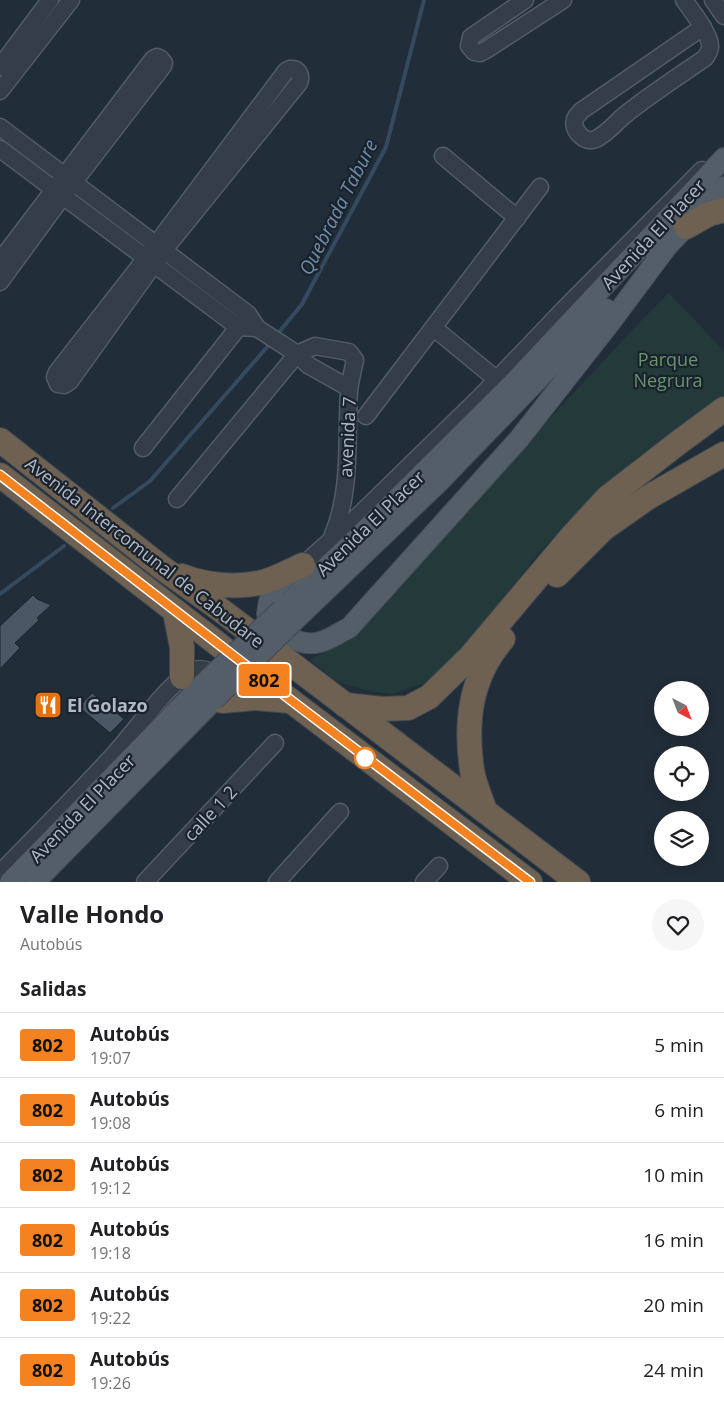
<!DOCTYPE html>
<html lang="es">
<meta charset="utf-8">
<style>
:root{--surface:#fff;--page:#f6f6f6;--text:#202124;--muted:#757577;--line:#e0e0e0}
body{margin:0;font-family:"Open Sans",sans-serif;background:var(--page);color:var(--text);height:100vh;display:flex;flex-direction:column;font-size:19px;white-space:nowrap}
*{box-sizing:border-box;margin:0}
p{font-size:16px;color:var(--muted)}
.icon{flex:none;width:28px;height:28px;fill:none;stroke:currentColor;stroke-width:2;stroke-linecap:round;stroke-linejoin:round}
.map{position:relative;height:882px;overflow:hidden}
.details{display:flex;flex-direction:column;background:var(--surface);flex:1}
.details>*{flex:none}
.badge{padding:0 10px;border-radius:4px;font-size:18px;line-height:32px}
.needle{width:32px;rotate:138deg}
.controls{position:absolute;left:654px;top:681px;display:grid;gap:10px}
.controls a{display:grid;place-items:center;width:55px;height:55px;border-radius:50%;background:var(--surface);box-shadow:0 2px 12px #0003;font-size:25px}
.map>.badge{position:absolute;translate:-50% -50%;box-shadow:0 0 0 2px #fff}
h2{padding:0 20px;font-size:19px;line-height:45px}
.round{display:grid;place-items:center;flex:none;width:52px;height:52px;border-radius:26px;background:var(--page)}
.summary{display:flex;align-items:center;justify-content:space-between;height:85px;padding:0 20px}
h1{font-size:24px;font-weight:700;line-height:38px}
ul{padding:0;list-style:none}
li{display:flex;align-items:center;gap:15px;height:65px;padding:0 20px;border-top:1px solid var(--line)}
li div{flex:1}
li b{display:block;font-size:19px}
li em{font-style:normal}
li .badge{min-width:55px;font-weight:700;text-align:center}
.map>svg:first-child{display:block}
.green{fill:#243a3a}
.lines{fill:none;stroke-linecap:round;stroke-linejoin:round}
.stream{stroke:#364a5f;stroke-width:4}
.building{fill:#4a5764;stroke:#1c252f}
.minor-casing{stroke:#535c66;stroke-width:19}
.major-casing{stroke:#414a55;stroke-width:22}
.highway-casing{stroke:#404953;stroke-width:26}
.minor{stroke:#353e48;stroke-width:16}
.major{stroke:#535e68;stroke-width:20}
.highway{stroke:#6e6152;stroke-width:24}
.major-bridge-casing{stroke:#414a55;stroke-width:22;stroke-linecap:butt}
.major-bridge{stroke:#535e68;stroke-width:20}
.line-casing{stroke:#fff;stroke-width:11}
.line{stroke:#f58220;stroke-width:8}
.stop-dot{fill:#fff;stroke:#f58220;stroke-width:2.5}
.labels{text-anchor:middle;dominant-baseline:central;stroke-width:4.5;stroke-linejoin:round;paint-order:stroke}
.street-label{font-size:18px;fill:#b0b9c5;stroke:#1a232d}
.park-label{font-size:18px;fill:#68946e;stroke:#1a232d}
.poi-label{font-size:18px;font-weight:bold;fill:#b0b9c5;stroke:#1a232d;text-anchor:start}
.water-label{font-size:19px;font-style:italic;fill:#708da8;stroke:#1a232d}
</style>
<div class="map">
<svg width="724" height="882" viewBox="0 0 724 882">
<rect width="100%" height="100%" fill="#212d38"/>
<polygon class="green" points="669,293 724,351 724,396 716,404 644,452 603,487 567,522 532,561 461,654 424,683 393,694 369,691 336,681 310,660 338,645 638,324"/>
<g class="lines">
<g class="stream">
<polyline points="280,331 302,304 386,147 424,0"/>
<polyline points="113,508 150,481 268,346"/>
<polyline points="0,594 64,546"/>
</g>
</g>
<g class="building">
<polygon points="33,595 37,599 51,605 37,618 39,620 15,643 20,648 0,669 0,626"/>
<polygon points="92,693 124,719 110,733 79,707"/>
</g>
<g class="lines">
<defs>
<g id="minor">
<polyline points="525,0 471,37 469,46 474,52 480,53 486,50 563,0"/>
<path d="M684,0c7,10 27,35 26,47 0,4 -3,8 -5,11 -26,18 -54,36 -79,56 -10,8 -18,19 -30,25 -11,6 -27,-11 -20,-22 1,-2 4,-4 5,-6l122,-84"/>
<polyline points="713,0 724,16"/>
<polyline points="0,67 50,0"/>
<path d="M290,69c9,-1 12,7 9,14l-135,167 -94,131 -6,4 -6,-1 -3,-7 2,-5 89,-114 140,-187z"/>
<polyline points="0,91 71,0"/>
<polyline points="0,127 248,314 257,328 297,354 308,365 349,388"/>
<polyline points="0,149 238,327 257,328"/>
<polyline points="443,156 517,218"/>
<polyline points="0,261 153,59 157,57 161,59 164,63 163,66 63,196 0,282"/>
<polyline points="434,328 496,379"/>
<polyline points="366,416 540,187"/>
<polyline points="143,448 244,320"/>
<path d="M177,499l120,-145 18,-8 34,6 6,8c-2,10 -5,21 -6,31 -3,48 3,101 -17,146"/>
<polyline points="303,565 358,516 480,397 565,308 702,170"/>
<path d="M0,873c39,-40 79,-80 116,-121 17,-18 57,-76 79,-82 10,-3 20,3 27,10"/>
<polyline points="145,882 275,743"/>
<polyline points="277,882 340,812"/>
<polyline points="424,882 439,866"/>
</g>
<g id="major">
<polyline points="656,258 724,187"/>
<path d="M293,572c-18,14 -24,19 -26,42 12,17 30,34 53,28 9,-2 20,-10 29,-14l170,-189 91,-116 56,-75"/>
<polyline points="281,610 359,536 515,381 724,158"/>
<polyline points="293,622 439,482 606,309"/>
<polyline points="10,882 200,687"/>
<polyline points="35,882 214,700"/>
</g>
<g id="highway">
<polyline points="686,227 709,214 724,210"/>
<polyline points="0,440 161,567 218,608 578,882"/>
<polyline points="0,475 291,701 530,882"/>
<polyline points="557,575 603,529 647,498 724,454"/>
<path d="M182,576c23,9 52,12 77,7 15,-3 30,-12 44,-18"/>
<polyline points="175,612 182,647 182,677"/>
<polyline points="222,701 255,698 291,701"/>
<polyline points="345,705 383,709 408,708 429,697 471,656 573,535 607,498 678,443 724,409"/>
<path d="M485,811c-4,-13 -11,-27 -13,-41 -7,-48 -2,-93 31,-131"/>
</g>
</defs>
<use href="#minor" class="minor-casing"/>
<use href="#major" class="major-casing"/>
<use href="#highway" class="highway-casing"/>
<use href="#minor" class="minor"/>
<use href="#major" class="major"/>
<use href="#highway" class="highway"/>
<defs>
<g id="major-bridge">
<polyline points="200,687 281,610"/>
<polyline points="214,700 293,622"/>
</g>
</defs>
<use href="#major-bridge" class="major-bridge-casing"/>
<use href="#major-bridge" class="major-bridge"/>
</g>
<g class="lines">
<defs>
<polyline id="line" points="0,475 292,701 530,882"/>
</defs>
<use href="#line" class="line-casing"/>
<use href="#line" class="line"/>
</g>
<defs>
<symbol id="restaurant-square" viewBox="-11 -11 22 22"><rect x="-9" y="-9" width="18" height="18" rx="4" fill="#e8710a" stroke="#1a232d"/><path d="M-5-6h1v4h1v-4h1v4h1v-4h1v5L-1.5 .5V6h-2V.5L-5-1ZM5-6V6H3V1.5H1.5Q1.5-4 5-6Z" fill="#fff"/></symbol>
</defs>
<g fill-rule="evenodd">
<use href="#restaurant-square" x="32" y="689" width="32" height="32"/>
</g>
<circle class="stop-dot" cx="365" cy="758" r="10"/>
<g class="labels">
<g class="street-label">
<text transform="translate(653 234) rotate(-47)">Avenida El Placer</text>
<text transform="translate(347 437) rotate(-87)">avenida 7</text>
<text transform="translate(370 523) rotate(-44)">Avenida El Placer</text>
<text transform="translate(145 552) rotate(38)">Avenida Intercomunal de Cabudare</text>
<text transform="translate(82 808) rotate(-46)">Avenida El Placer</text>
<text transform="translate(210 813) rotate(-47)">calle 1 2</text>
</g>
<g class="park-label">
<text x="668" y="359">Parque<tspan x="668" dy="21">Negrura</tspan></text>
</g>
<g class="poi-label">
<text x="67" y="705">El Golazo</text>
</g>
<g class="water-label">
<text transform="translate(338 207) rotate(-63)">Quebrada Tabure</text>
</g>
</g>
</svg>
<div class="controls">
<a><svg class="needle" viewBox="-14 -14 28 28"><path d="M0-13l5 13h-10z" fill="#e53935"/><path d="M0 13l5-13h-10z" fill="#757577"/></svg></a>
<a><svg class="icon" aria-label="locate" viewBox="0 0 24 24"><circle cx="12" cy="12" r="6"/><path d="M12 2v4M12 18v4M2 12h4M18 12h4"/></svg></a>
<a><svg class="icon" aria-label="layers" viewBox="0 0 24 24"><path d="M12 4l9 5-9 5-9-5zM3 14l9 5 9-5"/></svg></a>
</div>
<b class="badge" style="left:264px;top:680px;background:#f58220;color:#111">802</b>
</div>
<section class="details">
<div class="summary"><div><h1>Valle Hondo</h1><p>Autobús</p></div><a class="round"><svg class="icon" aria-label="heart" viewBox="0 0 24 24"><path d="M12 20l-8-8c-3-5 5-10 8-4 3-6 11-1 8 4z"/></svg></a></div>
<h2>Salidas</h2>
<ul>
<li><span class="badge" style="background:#f58220;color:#111">802</span><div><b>Autobús</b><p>19:07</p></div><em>5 min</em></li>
<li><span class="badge" style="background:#f58220;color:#111">802</span><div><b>Autobús</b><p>19:08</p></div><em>6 min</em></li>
<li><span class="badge" style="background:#f58220;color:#111">802</span><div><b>Autobús</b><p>19:12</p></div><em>10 min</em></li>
<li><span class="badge" style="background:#f58220;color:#111">802</span><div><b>Autobús</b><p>19:18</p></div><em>16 min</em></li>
<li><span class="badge" style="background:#f58220;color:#111">802</span><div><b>Autobús</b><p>19:22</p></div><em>20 min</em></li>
<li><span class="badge" style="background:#f58220;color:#111">802</span><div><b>Autobús</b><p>19:26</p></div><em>24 min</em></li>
</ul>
</section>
